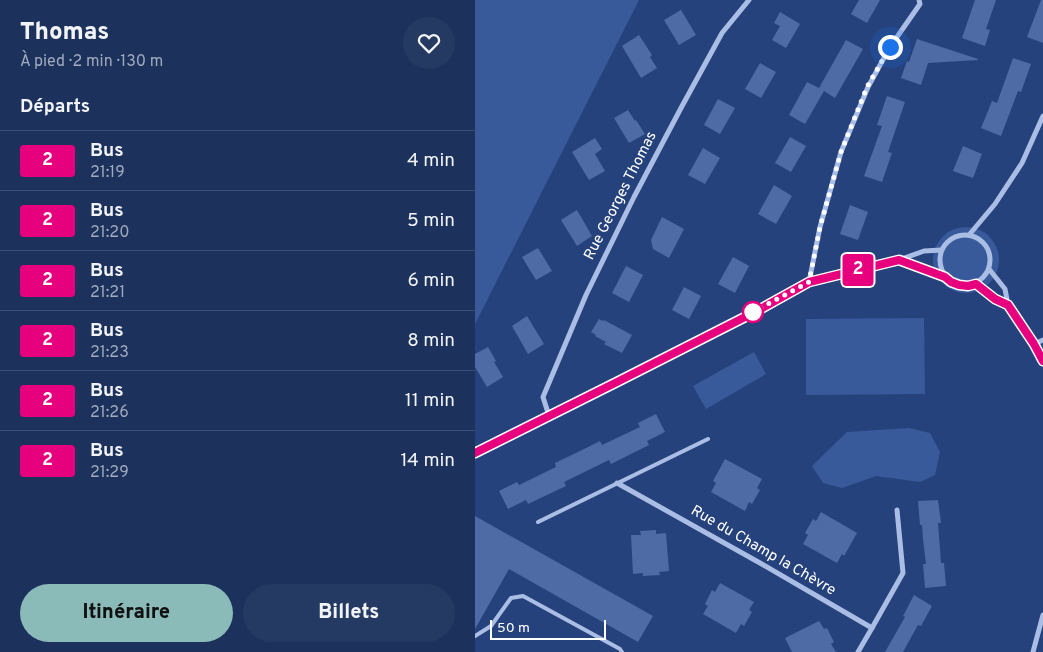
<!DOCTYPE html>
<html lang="fr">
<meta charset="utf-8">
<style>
:root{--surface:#1c325d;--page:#253a63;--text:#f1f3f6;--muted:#a0aabc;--line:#3a4d72;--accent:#8bbbb9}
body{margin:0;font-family:Overpass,sans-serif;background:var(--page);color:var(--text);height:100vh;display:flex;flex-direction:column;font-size:19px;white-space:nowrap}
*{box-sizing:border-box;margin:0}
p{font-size:16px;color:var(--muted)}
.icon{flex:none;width:28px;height:28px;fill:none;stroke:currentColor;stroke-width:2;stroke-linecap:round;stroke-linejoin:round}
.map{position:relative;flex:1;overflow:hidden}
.panel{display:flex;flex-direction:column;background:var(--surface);width:475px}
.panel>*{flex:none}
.badge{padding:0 10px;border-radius:4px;font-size:18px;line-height:32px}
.scale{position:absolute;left:15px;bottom:12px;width:116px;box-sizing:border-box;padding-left:5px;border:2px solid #fff;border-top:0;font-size:14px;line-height:18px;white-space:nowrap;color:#fff;-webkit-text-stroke:4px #26427c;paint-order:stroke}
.you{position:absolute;width:25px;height:25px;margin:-12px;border:4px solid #fff;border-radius:50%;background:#1a73e8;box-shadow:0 0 0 8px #1a73e833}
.map>.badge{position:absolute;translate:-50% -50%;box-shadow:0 0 0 2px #fff}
h2{padding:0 20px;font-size:19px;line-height:45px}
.round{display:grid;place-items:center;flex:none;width:52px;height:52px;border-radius:26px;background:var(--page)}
.headline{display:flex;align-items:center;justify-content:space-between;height:85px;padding:0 20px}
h1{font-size:24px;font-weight:800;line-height:38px}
.primary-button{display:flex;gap:10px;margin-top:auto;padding:10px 20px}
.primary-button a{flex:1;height:58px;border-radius:30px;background:var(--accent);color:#111;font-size:20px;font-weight:800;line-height:58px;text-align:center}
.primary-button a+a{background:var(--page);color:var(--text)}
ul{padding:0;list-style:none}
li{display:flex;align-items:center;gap:15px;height:60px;padding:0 20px;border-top:1px solid var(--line)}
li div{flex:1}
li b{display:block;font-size:19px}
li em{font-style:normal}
li .badge{min-width:55px;font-weight:700;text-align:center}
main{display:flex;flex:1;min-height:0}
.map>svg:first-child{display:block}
.green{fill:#395a9a}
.building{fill:#4e6ba5}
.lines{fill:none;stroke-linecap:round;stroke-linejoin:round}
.service{stroke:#aabee5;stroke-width:4}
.minor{stroke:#aabee5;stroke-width:5}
.line-casing{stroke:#fff;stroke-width:11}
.line{stroke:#e6007e;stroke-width:8}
.walk{stroke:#fff;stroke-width:5;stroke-dasharray:0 9}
.stop-dot{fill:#fff;stroke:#e6007e;stroke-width:2.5}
.labels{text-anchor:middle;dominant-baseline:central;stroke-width:5;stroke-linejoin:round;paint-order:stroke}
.street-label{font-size:15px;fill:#fff;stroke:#26427c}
</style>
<main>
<section class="panel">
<div class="headline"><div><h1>Thomas</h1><p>À pied · 2 min · 130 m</p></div><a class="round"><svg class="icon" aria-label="heart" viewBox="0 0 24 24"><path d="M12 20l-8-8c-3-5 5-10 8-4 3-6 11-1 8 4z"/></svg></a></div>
<h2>Départs</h2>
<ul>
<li><span class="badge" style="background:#e6007e;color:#fff">2</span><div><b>Bus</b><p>21:19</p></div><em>4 min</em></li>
<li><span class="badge" style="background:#e6007e;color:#fff">2</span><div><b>Bus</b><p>21:20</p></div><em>5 min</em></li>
<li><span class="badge" style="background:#e6007e;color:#fff">2</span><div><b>Bus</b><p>21:21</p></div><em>6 min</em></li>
<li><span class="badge" style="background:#e6007e;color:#fff">2</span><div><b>Bus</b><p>21:23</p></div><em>8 min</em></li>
<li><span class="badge" style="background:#e6007e;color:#fff">2</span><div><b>Bus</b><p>21:26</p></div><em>11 min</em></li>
<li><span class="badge" style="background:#e6007e;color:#fff">2</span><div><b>Bus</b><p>21:29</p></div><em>14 min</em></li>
</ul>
<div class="primary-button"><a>Itinéraire</a><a>Billets</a></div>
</section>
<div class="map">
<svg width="568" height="652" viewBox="0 0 568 652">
<rect width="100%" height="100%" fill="#26427c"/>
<g class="green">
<polygon points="0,0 164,0 0,324"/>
<circle cx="491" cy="260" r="33"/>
<polygon points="449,318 450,394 331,395 331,319"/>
<polygon points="279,352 291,374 231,409 218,386"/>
<polygon points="434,428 455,433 465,452 460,475 445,482 401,476 367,488 348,483 337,466 372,432"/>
</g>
<g class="building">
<polygon points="384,0 405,0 392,23 376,14"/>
<polygon points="500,0 521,0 511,29 515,30 510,46 487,38"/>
<polygon points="566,0 568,0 568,43 552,37"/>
<polygon points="206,10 221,35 204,45 189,20"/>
<polygon points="305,12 325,24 311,48 297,40 305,26 299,23"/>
<polygon points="164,35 177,55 175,57 182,68 166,78 147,46"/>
<polygon points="442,39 503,59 503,60 453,63 446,85 426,78 432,61 434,62"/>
<polygon points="371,40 388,49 360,98 349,91 330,124 314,115 332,82 344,88"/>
<polygon points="538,58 556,64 546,92 543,91 526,136 506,128 517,101 522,103"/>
<polygon points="285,63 301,72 286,98 270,89"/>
<polygon points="412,96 430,102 413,152 417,153 407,182 389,176 407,126 402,125"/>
<polygon points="243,99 260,108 245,134 229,125"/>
<polygon points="153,110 160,121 161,120 170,134 154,143 139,118"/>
<polygon points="315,137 331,146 316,172 300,163"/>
<polygon points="120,138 127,149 120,154 130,171 114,180 97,152"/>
<polygon points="488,146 507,154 498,178 478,171"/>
<polygon points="228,148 245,158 230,184 213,175"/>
<polygon points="299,185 317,196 301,224 283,214"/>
<polygon points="375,205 393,212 383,240 365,234"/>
<polygon points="102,210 117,236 102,246 86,220"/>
<polygon points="187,217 209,229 194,258 178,249 176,240"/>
<polygon points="63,248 77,271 61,280 47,257"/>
<polygon points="258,257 274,266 260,293 243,284"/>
<polygon points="151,266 168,275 154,302 137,293"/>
<polygon points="209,287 226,296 214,319 197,310"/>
<polygon points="52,316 69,344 53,354 37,326"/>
<polygon points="124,319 128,321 129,320 157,335 147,353 129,344 131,342 120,336 121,335 116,332"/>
<polygon points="13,347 21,361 19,362 28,377 12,387 0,367 0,354"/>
<polygon points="181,414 190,432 172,441 174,445 136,464 134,460 89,482 91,486 53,504 51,500 33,509 24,491 42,482 44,485 81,467 80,463 105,451 125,441 127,445 165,427 163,423"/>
<polygon points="250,459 287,479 282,488 285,490 277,504 274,502 270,511 236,492 241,483 238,481"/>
<polygon points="463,500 466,523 463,523 465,549 466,563 469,563 471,586 450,588 448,564 451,564 448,539 447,525 445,525 443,501"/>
<polygon points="346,512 382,533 369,556 367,554 362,563 328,544 333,535 330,533 338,519 341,521"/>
<polygon points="0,516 178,616 163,642 34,569 0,629"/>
<polygon points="181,530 181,534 191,533 194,571 184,572 185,575 168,576 168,573 158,574 156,535 166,535 165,531"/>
<polygon points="245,583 279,602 274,610 277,612 269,626 266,624 261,633 228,614 233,606 230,604 237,590 240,592"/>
<polygon points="439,595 457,606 446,626 443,625 428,652 410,652 430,617 428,616"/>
<polygon points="344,621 349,629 352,628 359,642 356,644 361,652 317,652 310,638"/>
</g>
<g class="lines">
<g class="service">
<polyline points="63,522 233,439"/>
<polyline points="0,636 16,626 36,598 48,596 145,649 147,652"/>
</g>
<g class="minor">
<circle cx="490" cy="260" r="25"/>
<polyline points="494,235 520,204 547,163 568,116"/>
<polyline points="425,260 470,277"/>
<polyline points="514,269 530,289 533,305 559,344 568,361"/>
<polyline points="334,282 345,227 366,152 393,87 415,47 445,4 444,0"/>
<polyline points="501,283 520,299 533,305"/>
<polyline points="559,344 568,340"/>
<polyline points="74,416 68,397 111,295 159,197 206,108 247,33 274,0"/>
<polyline points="0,453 142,382 280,311 334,282 424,260 449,251 467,250"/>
<polyline points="142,483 285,563 397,628 383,652"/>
<polyline points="397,628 428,573 422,510"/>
<polyline points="558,652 568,615"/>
</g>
</g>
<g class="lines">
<defs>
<polyline id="line" points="0,453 142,382 280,312 334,282 424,260 470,277 476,282 484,285 493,286 501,284 520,299 533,305 559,344 568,361"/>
</defs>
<use href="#line" class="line-casing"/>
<use href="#line" class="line"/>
<polyline class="walk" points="278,312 334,282 345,227 366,152 392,87 415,47"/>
</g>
<circle class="stop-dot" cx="278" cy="312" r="10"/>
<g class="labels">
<g class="street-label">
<text transform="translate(146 196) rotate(-63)">Rue Georges Thomas</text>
<text transform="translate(288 551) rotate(30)">Rue du Champ la Chèvre</text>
</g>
</g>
</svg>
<div class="scale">50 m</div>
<div class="you" style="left:415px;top:47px"></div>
<b class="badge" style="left:383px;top:270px;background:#e6007e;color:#fff">2</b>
</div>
</main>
